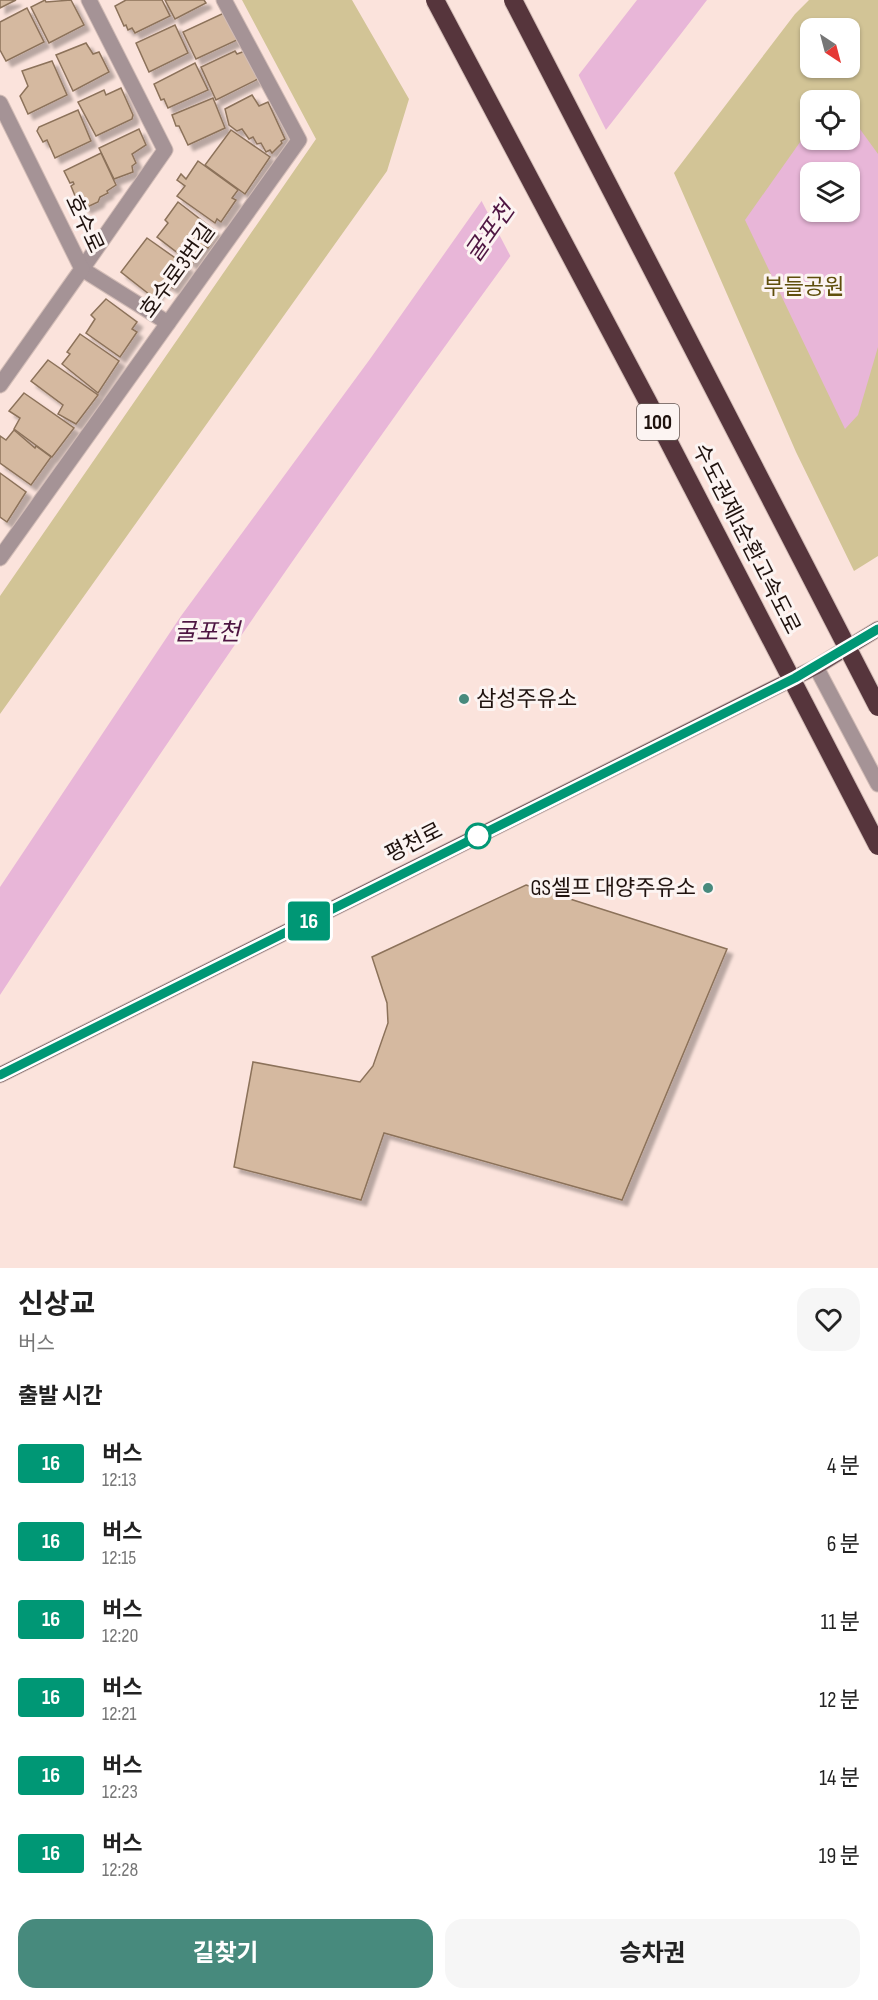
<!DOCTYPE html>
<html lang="ko">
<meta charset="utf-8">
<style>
:root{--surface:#fff;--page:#f6f6f6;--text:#222;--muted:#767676;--accent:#478a7d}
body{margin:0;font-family:"Sofia Sans Condensed","Noto Sans KR",sans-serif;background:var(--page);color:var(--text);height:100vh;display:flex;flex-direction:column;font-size:22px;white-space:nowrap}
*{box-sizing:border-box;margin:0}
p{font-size:20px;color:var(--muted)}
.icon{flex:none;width:33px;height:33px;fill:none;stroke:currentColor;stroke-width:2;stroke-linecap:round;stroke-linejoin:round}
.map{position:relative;height:1268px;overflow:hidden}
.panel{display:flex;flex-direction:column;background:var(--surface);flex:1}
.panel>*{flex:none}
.badge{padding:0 12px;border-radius:4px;font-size:21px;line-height:39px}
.needle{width:39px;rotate:144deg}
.tools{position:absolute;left:800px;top:18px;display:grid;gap:12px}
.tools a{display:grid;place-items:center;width:60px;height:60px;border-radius:12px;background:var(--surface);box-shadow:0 2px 4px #0004;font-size:30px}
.map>.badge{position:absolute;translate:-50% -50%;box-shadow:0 0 0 3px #fff}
h2{padding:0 18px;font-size:22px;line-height:54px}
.round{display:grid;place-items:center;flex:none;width:63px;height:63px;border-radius:18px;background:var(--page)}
.head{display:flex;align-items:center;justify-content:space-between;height:102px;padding:0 18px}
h1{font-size:28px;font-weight:700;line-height:45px}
.action{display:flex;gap:12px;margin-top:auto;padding:12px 18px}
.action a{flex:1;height:69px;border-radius:18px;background:var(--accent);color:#fff;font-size:24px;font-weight:700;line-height:69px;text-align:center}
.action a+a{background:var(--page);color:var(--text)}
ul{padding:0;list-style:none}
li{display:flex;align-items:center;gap:18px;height:78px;padding:0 18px}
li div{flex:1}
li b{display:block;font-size:22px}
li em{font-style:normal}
li .badge{min-width:66px;font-weight:700;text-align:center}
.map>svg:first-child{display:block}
.green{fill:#d2c496;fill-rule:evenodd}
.water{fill:#e8b6d8;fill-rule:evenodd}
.pier{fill:#fbe3dc}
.building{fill:#d5b9a0;stroke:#8c725a;stroke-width:1.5;filter:url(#shadow)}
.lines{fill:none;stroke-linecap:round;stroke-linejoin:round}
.minor-casing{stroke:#d3bdb7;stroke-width:17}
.major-casing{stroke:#d3bdb7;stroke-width:17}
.minor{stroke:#a59396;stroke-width:15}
.major{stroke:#6b4e53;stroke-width:15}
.highway-bridge-casing{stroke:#d3bdb7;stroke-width:20;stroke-linecap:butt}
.highway-bridge{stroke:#56353c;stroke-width:18}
.line-casing{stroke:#fff;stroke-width:14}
.line{stroke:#009775;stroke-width:9}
.poi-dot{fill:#478a7d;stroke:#fcf4f2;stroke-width:2}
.stop-dot{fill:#fff;stroke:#009775;stroke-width:3}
.labels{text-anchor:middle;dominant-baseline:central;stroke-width:6;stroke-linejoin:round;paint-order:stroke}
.shield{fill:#fcf4f2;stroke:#615652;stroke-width:1.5}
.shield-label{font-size:21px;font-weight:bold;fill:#1f120e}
.street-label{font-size:22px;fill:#1f120e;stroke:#fcf4f2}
.park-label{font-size:22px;fill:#5f4e0c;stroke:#fcf4f2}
.poi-label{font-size:22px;fill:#1f120e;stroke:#fcf4f2;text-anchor:start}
.water-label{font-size:24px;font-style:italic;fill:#4e1542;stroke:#fcf4f2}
</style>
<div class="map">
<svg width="878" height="1268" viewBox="0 0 878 1268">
<defs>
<filter id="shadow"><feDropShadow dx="5.5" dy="5.5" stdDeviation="1.5" flood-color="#0004"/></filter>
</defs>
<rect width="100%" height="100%" fill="#fbe3dc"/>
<g class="green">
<polygon points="242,0 352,0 409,99 387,171 0,714 0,596 316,139"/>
<path d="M809,0h69v556l-24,15 -58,-119 -122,-279 121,-159zM810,28h39v40h-39zM810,100h39v40h-39zM810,172h39v40h-39z"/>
</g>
<g class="water">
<path d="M637,0h70c-66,86 -134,170 -198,258 -176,241 -346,487 -509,737v-108l181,-271 189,-257 120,-170z"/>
<path d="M849,114l29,40v193l-20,68 -13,14 -100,-209 65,-92v12h39zM849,172v40h-39v-40z"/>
</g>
<polygon class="pier" points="577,72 608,134 512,259 480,198"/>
<g class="building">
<polygon points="0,0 16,0 0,8"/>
<polygon points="45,0 46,2 71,0 84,25 49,43 31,7"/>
<polygon points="126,0 162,0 170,16 135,33 132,28 128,30 126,25 124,26 115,6"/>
<polygon points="165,0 204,0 206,3 175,19"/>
<polygon points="27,8 44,42 6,61 0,50 0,22"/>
<polygon points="224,13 237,40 196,59 183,32"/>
<polygon points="175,25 188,53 149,72 136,43"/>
<polygon points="86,43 93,54 99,52 109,72 73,91 56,55"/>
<polygon points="235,51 237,54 245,51 258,79 216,100 201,67"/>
<polygon points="52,61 67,95 28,114 20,96 28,86 22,71"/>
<polygon points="195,63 208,90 168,108 164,99 161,100 154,84"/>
<polygon points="121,88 133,115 132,119 96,136 78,102 104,90 106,95"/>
<polygon points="252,95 259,106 268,102 285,139 281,141 282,143 272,153 270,150 266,152 261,143 257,144 253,137 249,139 242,129 237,131 229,125 225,109"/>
<polygon points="213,98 225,128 188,145 179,126 176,126 172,115"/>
<polygon points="78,110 91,141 55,158 47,140 43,142 37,131 39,127"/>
<polygon points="139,129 146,145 132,154 136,163 132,166 133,172 114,179 99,148"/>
<polygon points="231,130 270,157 245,194 205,165"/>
<polygon points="101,153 116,185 107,191 108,193 100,197 98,202 85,208 82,201 78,203 71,186 74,184 73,182 70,183 64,171"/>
<polygon points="198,161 238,190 232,198 236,200 221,222 217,219 215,223 177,196 185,186 177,180 181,174 186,179"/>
<polygon points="178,202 218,233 208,248 204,246 192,264 157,237 168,223 165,220"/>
<polygon points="147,238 188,267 173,288 165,283 154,298 121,272"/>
<polygon points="106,299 137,322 132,329 137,332 120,357 86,333 95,319 91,315"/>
<polygon points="80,334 119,361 98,393 62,364 70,354 67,352"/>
<polygon points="48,360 98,395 76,424 58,414 63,405 31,381"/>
<polygon points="24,393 74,428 52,457 14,429 20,418 9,411"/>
<polygon points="14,430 35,448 36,446 51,457 31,485 0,463 0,436 6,440"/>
<polygon points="0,473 26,492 7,522 0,517"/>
<polygon points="526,885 727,949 622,1200 384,1133 361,1200 234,1167 253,1062 360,1082 373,1066 388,1023 387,1003 372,957"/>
</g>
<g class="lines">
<defs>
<g id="minor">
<polyline points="89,0 165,150 82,269 168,323"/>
<polyline points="0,103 82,269 0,385"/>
<polyline points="0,558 299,140 224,0"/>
<polyline points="816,667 878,784"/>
</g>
<polyline id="major" points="0,1075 816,667 878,629"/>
</defs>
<use href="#minor" class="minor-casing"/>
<use href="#major" class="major-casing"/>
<use href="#minor" class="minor"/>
<use href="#major" class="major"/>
<defs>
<g id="highway-bridge">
<polyline points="435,0 647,400 878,846"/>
<polyline points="513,0 878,707"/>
</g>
</defs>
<use href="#highway-bridge" class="highway-bridge-casing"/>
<use href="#highway-bridge" class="highway-bridge"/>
</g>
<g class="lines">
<defs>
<polyline id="line" points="0,1075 795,678 878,629"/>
</defs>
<use href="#line" class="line-casing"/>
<use href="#line" class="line"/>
</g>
<g class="poi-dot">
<circle cx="464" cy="699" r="6"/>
<circle cx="708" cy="888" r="6"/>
</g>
<circle class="stop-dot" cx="478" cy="836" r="12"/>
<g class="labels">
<rect class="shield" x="637" y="404" width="42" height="36" rx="4.5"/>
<g class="shield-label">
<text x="658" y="422">100</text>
</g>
<g class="street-label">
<text transform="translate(84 224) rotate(65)">호수로</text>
<text transform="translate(178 271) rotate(-54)">호수로3번길</text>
<text transform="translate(746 539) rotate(63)">수도권제1순환고속도로</text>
<text transform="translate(414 843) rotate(-27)">평천로</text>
</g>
<g class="park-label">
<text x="804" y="287">부들공원</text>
</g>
<g class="poi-label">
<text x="476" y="699">삼성주유소</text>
<text x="696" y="888" text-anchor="end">GS셀프 대양주유소</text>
</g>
<g class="water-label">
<text transform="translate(490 232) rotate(-55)">굴포천</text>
<text x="207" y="632">굴포천</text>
</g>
</g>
</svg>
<div class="tools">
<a><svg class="needle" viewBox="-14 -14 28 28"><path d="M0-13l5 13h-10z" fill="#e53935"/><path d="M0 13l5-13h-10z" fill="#767676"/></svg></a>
<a><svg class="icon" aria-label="locate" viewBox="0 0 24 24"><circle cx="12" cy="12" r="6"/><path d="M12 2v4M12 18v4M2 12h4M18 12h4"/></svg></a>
<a><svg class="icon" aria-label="layers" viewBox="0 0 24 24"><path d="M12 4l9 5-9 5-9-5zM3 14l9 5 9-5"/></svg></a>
</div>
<b class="badge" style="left:309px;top:921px;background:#009775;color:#fff">16</b>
</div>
<section class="panel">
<div class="head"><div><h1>신상교</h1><p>버스</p></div><a class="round"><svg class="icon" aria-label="heart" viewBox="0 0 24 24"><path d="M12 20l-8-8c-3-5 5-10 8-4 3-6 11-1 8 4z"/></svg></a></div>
<h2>출발 시간</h2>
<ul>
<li><span class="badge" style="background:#009775;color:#fff">16</span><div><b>버스</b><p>12:13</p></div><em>4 분</em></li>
<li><span class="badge" style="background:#009775;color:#fff">16</span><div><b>버스</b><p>12:15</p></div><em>6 분</em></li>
<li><span class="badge" style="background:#009775;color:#fff">16</span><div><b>버스</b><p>12:20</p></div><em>11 분</em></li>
<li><span class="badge" style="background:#009775;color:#fff">16</span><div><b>버스</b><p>12:21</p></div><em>12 분</em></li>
<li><span class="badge" style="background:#009775;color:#fff">16</span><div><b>버스</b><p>12:23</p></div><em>14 분</em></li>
<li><span class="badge" style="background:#009775;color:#fff">16</span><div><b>버스</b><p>12:28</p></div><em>19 분</em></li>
</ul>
<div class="action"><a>길찾기</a><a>승차권</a></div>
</section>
